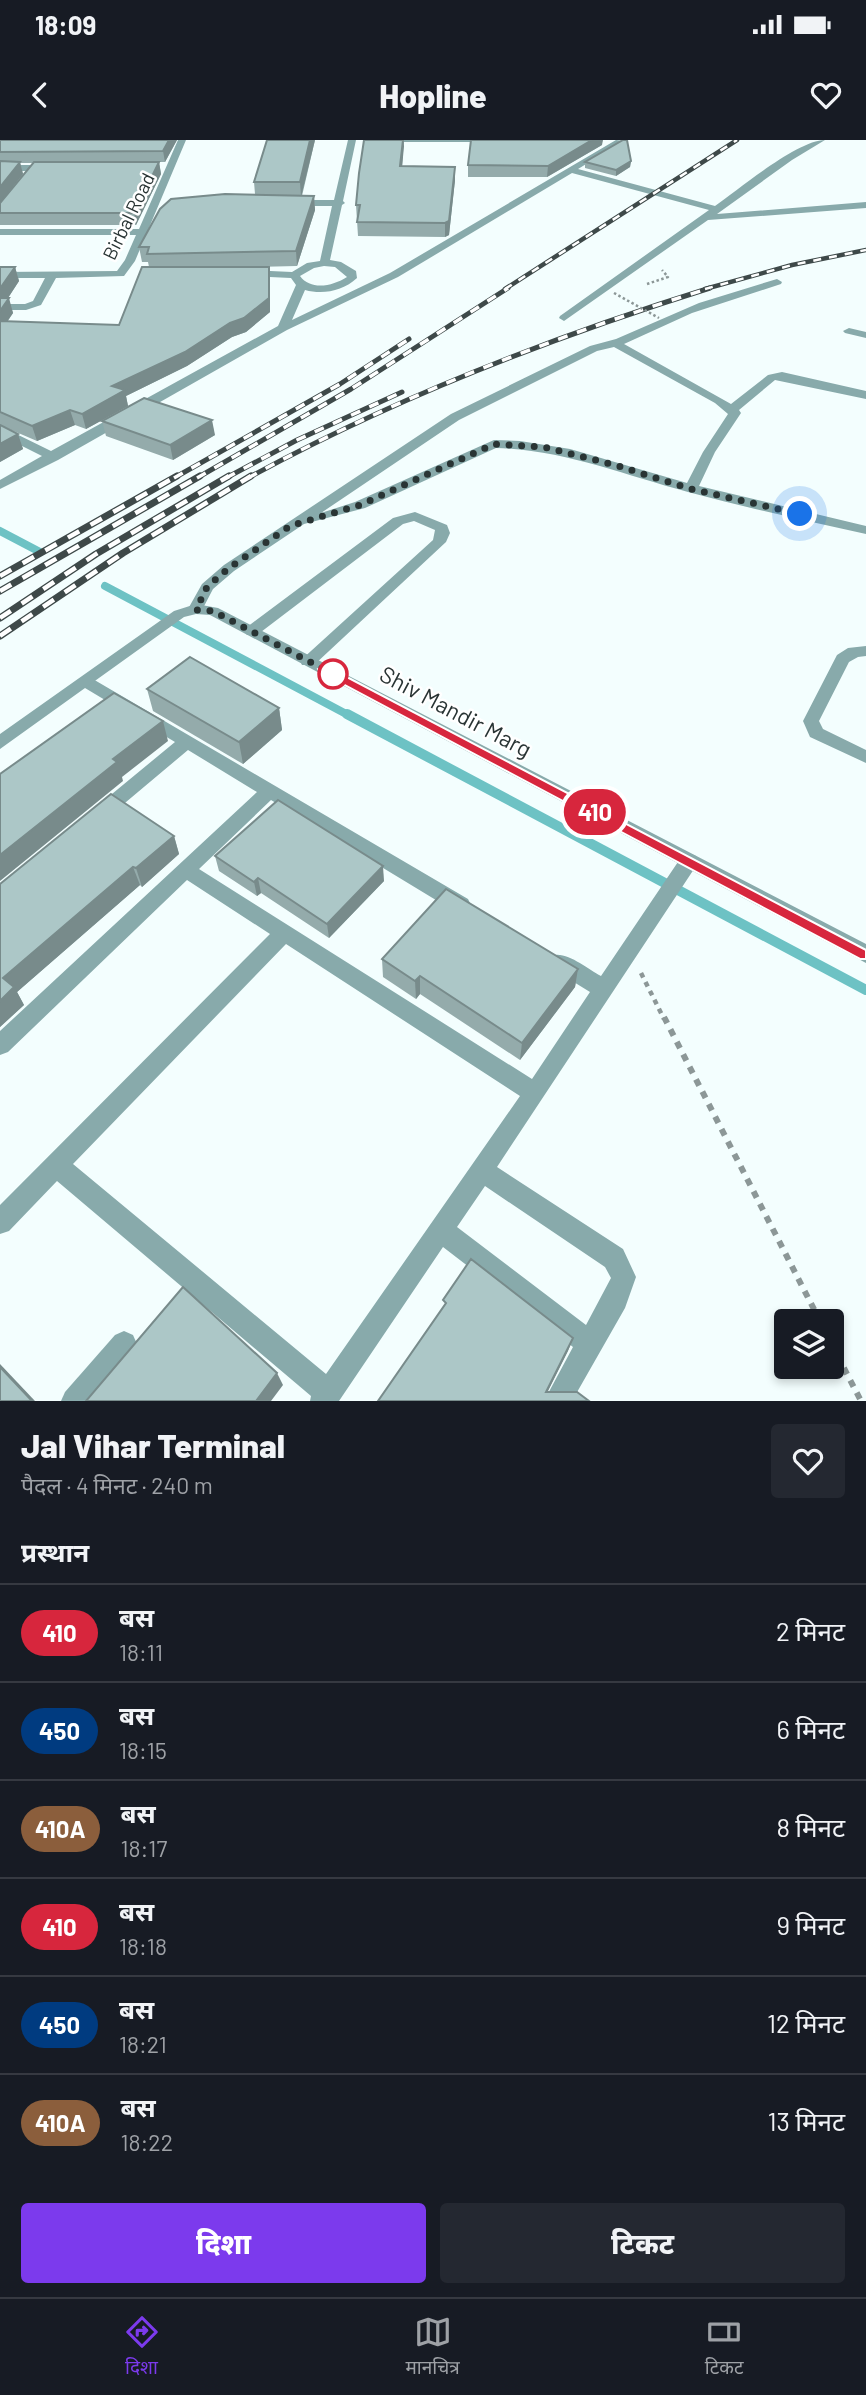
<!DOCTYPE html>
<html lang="hi">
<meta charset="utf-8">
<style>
:root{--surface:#171b24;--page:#242831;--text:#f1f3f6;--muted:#9ea1a6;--line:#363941;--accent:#7c3aed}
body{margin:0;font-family:Barlow,"Noto Sans Devanagari",sans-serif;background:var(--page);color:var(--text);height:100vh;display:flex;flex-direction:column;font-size:26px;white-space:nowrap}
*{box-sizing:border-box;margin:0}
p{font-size:23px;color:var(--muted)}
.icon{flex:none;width:38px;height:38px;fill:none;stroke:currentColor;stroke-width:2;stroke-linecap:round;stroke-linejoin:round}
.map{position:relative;height:1261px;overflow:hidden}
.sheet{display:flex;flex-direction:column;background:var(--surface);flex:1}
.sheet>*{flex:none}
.badge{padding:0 14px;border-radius:23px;font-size:24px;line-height:46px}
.buttons{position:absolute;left:774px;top:1169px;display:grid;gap:14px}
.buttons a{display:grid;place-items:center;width:70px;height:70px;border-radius:7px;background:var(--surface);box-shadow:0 4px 10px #0003;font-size:35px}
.you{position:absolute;width:35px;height:35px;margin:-18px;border:5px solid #fff;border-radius:50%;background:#1a73e8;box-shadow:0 0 0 10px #1a73e833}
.map>.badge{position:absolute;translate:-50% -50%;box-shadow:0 0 0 4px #fff}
h2{padding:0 21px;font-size:26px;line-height:63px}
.round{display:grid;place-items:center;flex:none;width:74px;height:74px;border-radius:7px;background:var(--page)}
.summary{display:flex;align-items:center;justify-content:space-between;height:119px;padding:0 21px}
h1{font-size:33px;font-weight:800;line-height:52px}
.cta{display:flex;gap:14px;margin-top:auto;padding:14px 21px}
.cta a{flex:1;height:80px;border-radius:7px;background:var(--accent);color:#fff;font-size:28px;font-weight:800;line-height:80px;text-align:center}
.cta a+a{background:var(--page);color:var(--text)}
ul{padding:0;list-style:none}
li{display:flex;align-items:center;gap:21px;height:98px;padding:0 21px;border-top:2px solid var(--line)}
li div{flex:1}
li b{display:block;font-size:26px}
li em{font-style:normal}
li .badge{min-width:77px;font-weight:700;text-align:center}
.status{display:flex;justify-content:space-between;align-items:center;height:49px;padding:0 35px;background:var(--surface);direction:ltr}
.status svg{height:19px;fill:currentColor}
header{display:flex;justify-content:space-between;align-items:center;height:91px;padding:0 21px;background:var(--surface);font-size:32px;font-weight:800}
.dock{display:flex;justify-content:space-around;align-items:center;height:98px;border-top:2px solid var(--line);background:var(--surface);font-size:19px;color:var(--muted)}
.dock a{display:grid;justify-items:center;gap:4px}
.dock .active{color:var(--accent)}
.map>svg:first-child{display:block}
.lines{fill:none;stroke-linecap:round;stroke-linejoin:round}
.stream-far1{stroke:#6dc2c4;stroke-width:8}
.stream{stroke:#6dc2c4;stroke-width:10}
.path-far2{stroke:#8c9797;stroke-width:2.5;stroke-dasharray:2.5 2.5;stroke-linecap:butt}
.path-far1{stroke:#8c9797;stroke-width:4.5;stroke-dasharray:5 5;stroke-linecap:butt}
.path{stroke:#8c9797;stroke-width:6;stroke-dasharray:7 7;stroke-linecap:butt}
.service{fill:#88aaab;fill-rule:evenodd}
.minor{fill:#88aaab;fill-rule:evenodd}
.tertiary{fill:#88aaab;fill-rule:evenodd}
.rail-far2-casing{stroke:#3e4949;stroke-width:4.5}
.rail-far1-casing{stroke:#3e4949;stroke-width:5}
.rail-casing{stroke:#3e4949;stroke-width:7}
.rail-far2{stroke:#fff;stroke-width:2.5;stroke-dasharray:8;stroke-linecap:butt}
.rail-far1{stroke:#fff;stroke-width:3.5;stroke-dasharray:10;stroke-linecap:butt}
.rail{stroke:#fff;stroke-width:4.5;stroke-dasharray:13;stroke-linecap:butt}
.path-bridge{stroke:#8c9797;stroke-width:2.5;stroke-dasharray:2.5 2.5;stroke-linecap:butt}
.wall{fill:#94abab;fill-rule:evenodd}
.shaded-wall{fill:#788b8b}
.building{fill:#acc7c7;stroke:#788b8b;stroke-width:2}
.line{fill:#d7263d;stroke:#fff;stroke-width:2}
.walk{stroke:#293434;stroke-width:7;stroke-dasharray:0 12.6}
.stop-dot{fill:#fff;stroke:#d7263d;stroke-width:3.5}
.labels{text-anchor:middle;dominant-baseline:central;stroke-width:5;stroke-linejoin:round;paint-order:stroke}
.far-street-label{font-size:19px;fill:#293434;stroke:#fff}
.street-label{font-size:23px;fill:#293434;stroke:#fff}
</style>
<div class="status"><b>18:09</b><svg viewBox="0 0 49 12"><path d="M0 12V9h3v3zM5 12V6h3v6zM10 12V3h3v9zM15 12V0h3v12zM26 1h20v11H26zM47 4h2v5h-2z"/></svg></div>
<header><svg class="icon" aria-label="back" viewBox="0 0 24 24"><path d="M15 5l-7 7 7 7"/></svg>Hopline<svg class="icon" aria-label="heart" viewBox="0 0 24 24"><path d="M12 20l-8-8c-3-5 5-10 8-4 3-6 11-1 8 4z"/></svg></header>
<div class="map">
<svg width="866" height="1261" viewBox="0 0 866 1261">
<rect width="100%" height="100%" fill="#f3fefe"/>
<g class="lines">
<g class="stream-far1">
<polyline points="0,391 40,412"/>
<polyline points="105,446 350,576"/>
</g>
<polyline class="stream" points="347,574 866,850"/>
<polyline class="path-far2" points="647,144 668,137 662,130"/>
<polyline class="path-far1" points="641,833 664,879"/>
<g class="path">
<polyline points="664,877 820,1181"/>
<polyline points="831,1203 861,1261"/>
</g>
<g class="service">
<path d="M777,139l5,3 -1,2 -89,29 -68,31 107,60 37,-29 14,-3 84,19v8l-91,-19 -36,30 2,3 -26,39 -16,34 167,40v8c-59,-13 -119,-26 -178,-42 -64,-17 -124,-42 -192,-44l-131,60 -61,16 -70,47 -21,18 -12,23 -5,2 -8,-5 14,-25 22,-19 227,-151 139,-68 26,-7 83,-36zM614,207l101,56 13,11 -25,38 -16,31 -117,-34 -50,-8 -26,-1 -139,62 -34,11 138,-93 138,-69z"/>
<polygon points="849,188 866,192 866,198 845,193 843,191"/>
<polygon points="415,372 447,385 450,393 446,402 314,525 302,525 300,521 433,400 435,390 414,381 403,384 257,495 247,495 244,491 247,487 393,378"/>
<polygon points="866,506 866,516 858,517 849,522 819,581 823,589 866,610 866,623 810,597 803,581 837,515 848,508"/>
<polygon points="124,1191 133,1195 137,1204 133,1213 92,1261 61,1261 65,1252 115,1195"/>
</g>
<g class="minor">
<polygon points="178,0 186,0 135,121 124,136 56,138 41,165 26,170 0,170 0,164 25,164 33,161 45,138 0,138 0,132 117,131 125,120 136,95 0,95 0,89 139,89"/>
<path d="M348,0h8l-13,61 2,2 -3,2 -12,55 11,2 15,9 1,7c-14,13 -34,17 -52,12l-13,30 98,-47 226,-133 8,1 -46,28 137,37c24,-17 83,-66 110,-66l-33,20 -75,54 149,-12v6l-158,12 -144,101 -5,-3 1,-2 149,-106 -137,-37 -174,104 -111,53 -229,130 -58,29v-9l42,-24 -42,-21v-9l51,25 227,-125 18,-41 -5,-7 -45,-2 -5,-3 5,-3 46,2 15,-9 13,-2 12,-55h-38l-5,-3 5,-3h40zM324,126l11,1 12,10c-14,9 -36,14 -47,-1l14,-8z"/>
<polygon points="373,0 496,0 492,2 377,2"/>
<polygon points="0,25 51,25 55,28 51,31 0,31"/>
<path d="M86,535l382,224 3,6 -3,6 -7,2 -7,-2 -183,-111 -72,69 333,210 58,-87 -39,-24 -3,-6 3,-6c15,-6 36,13 50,20l81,-120 7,-3 7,3 2,5 -2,5 -199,301 126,82 13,28 -11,31 -53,93h-28l29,-54 -130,-100 -104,154h-29l1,-5 -254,-215 -48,50 -9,3v-29l270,-271 -83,-54 -179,172 -8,3v-24l257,-239 -69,-42 -81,68h-12l-3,-5 3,-5 80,-66 -95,-57 -2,-4zM286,804l234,152 -194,278 -253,-210zM485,1046l120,81 6,11 -25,47 -129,-98z"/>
</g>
<polygon class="tertiary" points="196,464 218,468 866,804 866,823 210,475 196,474 184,477 0,609 0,594 174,471"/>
<defs>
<g id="rail-far2">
<polyline points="505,149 737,0"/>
<polyline points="705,149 792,125 866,110"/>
</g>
<g id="rail-far1">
<polyline points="174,338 340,244 409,199"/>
<polyline points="197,338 351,249 508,148"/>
<polyline points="226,338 297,300 402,252"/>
<path d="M248,338c146,-80 305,-141 462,-190"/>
</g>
<g id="rail">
<polyline points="0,436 177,336"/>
<polyline points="0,451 200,336"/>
<polyline points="0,478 96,414 229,336"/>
<polyline points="0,496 123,413 251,336"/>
</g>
</defs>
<use href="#rail-far2" class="rail-far2-casing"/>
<use href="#rail-far1" class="rail-far1-casing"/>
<use href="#rail" class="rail-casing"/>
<use href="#rail-far2" class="rail-far2"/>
<use href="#rail-far1" class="rail-far1"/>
<use href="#rail" class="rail"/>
<polyline class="path-bridge" points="614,153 659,178"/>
</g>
<g class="wall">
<path d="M0,0h177l-12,22h-6l2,12 -25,51h-136zM20,23h13l-32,38 22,-27z"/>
<polygon points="315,0 302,56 314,56 315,70 297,126 254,127 269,127 270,141 270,172 246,192 232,197 187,226 126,256 128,266 86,289 75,285 37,301 2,286 18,294 23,309 0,322 0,127 15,127 19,141 8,158 13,173 7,181 119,185 149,127 148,122 142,122 139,107 255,54 254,42"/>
<polygon points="364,0 404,0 402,26 455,27 455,40 449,95 445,97 358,96 356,65"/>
<polygon points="602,5 547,37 468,37 468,25"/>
<polygon points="631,21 630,27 616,36 585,28 585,22"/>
<polygon points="102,281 215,295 173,320 106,296"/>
<polygon points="147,549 279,568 282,590 243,624 153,571"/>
<polygon points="174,696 179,714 142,747 140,745 17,852 24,865 0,887 0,744"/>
<polygon points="215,716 384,741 329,798 261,753 257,756 219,731"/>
<polygon points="382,819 578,829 575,847 520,920 420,854 416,859 383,837"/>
</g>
<g class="shaded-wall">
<polygon points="169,0 177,0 165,22 163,11"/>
<polygon points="310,0 315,0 301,57 300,42"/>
<polygon points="403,0 404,6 401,39 400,26"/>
<polygon points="592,0 603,0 602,5 547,37 548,26"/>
<polygon points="631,21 630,27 616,36 616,30"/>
<polygon points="20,22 23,34 0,63 0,47"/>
<polygon points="159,22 161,34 136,85 134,73"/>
<polygon points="455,27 455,40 449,95 445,97 445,83"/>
<polygon points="314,56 315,70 297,126 296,111"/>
<polygon points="15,127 19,141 6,161 0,163 0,148"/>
<polygon points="269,127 270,141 270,172 246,192 232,197 187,226 126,256 128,266 86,289 82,274 112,246"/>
<polygon points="9,158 13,173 0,193 0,171"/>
<polygon points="70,270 75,285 37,301 32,286"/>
<polygon points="212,280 215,295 173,320 170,305"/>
<polygon points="18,294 23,309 0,322 0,304"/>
<polygon points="279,568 282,590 243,624 239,602"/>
<polygon points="163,581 168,601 122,637 123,641 0,741 0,715 113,619"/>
<polygon points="174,696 179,714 142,747 136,728"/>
<polygon points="383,726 384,741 329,798 327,784"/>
<polygon points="133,727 140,745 17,852 24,865 0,887 0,861 3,838"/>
<polygon points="258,738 261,753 257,756 254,742"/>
<polygon points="578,829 575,847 520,920 522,903"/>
<polygon points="420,836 420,854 416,859 415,841"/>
<polygon points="573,1198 568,1211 543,1261 546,1252"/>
<polygon points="0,1224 35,1261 32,1261 0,1227"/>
<polygon points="277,1233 283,1245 271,1261 256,1261"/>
</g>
<g class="building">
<polygon points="0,0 169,0 163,11 0,12"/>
<polygon points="267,0 310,0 300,42 254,42"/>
<polygon points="364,0 403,0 400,26 455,27 449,81 445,83 357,82 360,65 356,65 359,33"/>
<polygon points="471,0 592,0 548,26 468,25"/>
<polygon points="623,0 627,0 631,21 616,30 585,22"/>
<polygon points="0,21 20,22 0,47"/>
<polygon points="34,22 159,22 134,73 0,73 0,63"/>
<polygon points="225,54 314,56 296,111 147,114 149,107 139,107 160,69 171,59"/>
<polygon points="0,127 15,127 1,147 0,148"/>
<polygon points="142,127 269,127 269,158 244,178 230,183 185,212 112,246 125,250 82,274 70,270 32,286 0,272 0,181 119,185"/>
<polygon points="0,158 9,158 0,171"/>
<polygon points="144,258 212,280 170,305 102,281"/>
<polygon points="0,285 18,294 0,304"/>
<polygon points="190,517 279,568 239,602 147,549"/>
<polygon points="114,553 163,581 113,619 117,622 0,715 0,634"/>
<polygon points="111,654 174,696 136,728 133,727 3,838 14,847 0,861 0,744"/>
<polygon points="278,660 383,726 327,784 258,738 254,742 215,716"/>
<polygon points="446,749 578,829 522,903 420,836 415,841 382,819"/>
<polygon points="471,1119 573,1198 546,1252 577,1252 589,1261 378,1261 446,1163 443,1160"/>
<polygon points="183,1147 277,1233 256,1261 86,1261"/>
<polygon points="0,1227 32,1261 0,1261"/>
</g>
<polygon class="line" points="324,525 866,810 866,819 860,819 320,532 318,529"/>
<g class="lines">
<polyline class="walk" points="333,534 213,471 196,470 207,447 229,428 290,386 360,365 494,304 544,307 615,325 691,349 800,374"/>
</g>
<circle class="stop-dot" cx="333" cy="534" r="14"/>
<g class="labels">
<g class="far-street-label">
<text transform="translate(128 76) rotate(-64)">Birbal Road</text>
</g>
<g class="street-label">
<text transform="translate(456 571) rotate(28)">Shiv Mandir Marg</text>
</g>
</g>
</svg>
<div class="buttons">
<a><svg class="icon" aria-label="layers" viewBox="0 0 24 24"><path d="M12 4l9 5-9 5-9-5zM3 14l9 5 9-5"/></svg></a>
</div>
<div class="you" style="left:800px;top:374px"></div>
<b class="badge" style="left:595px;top:672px;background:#d7263d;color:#fff">410</b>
</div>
<section class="sheet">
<div class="summary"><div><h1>Jal Vihar Terminal</h1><p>पैदल · 4 मिनट · 240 m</p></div><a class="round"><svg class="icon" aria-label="heart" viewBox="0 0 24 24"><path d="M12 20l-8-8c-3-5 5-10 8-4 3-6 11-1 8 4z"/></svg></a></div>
<h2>प्रस्थान</h2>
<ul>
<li><span class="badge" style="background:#d7263d;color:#fff">410</span><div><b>बस</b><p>18:11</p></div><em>2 मिनट</em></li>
<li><span class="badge" style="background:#003b80;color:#fff">450</span><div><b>बस</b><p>18:15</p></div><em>6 मिनट</em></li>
<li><span class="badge" style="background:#8b5e3c;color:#fff">410A</span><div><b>बस</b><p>18:17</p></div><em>8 मिनट</em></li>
<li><span class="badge" style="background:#d7263d;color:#fff">410</span><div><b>बस</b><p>18:18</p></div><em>9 मिनट</em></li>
<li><span class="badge" style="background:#003b80;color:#fff">450</span><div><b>बस</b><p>18:21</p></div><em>12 मिनट</em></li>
<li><span class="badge" style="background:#8b5e3c;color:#fff">410A</span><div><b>बस</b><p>18:22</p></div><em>13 मिनट</em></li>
</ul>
<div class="cta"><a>दिशा</a><a>टिकट</a></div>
</section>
<nav class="dock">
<a class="active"><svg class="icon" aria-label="directions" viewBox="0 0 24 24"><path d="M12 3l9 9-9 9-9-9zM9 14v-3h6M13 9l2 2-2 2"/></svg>दिशा</a>
<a><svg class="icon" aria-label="map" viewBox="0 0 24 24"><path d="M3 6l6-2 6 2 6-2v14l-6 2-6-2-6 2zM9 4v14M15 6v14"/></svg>मानचित्र</a>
<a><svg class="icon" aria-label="tickets" viewBox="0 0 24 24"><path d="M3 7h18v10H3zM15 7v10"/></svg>टिकट</a>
</nav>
